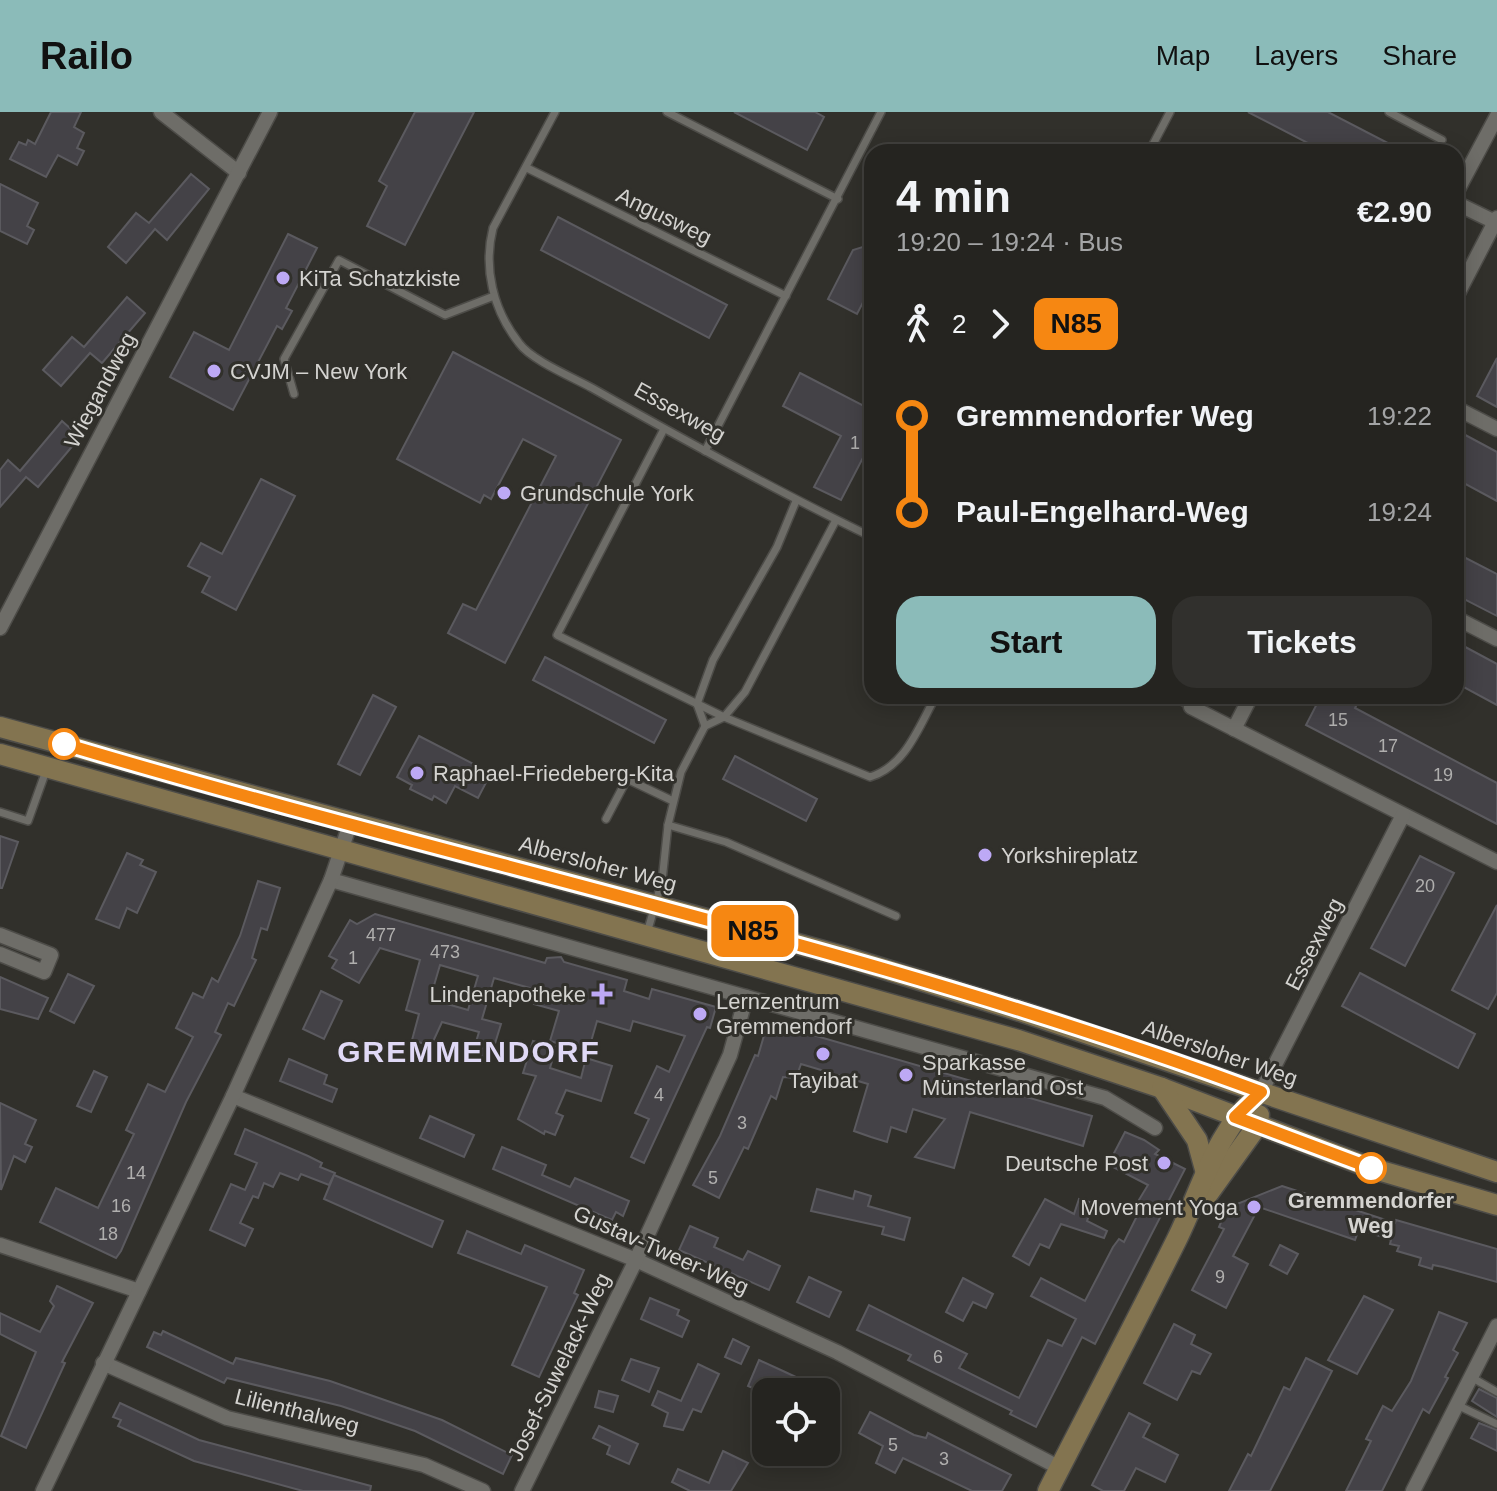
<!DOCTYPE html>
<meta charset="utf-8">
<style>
:root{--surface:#252420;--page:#31302d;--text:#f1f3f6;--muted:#a3a4a5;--line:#42413e;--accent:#8bbbb9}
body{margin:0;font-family:Helvetica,sans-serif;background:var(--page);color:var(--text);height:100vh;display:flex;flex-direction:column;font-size:30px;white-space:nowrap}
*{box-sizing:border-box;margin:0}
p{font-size:26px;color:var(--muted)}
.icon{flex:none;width:44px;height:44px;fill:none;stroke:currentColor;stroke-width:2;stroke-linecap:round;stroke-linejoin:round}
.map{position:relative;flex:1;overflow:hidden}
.sheet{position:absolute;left:864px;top:32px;width:600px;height:560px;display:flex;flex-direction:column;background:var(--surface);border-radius:24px;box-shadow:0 4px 20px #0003,0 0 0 2px var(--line)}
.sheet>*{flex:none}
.badge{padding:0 16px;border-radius:12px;font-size:28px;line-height:52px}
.buttons{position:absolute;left:752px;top:1266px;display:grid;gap:16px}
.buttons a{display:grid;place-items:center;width:88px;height:88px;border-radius:16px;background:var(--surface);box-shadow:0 4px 20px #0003,0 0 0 2px var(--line);font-size:40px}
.map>.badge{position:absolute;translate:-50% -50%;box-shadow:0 0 0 4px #fff}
.legs{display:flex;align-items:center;gap:12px;height:88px;padding:0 32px;font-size:26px}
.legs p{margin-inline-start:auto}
.head{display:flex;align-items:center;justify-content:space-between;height:136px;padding:0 32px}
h1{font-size:44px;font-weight:700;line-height:60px}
.action{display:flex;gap:16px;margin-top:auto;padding:16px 32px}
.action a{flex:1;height:92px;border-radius:24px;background:var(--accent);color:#111;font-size:32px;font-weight:700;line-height:92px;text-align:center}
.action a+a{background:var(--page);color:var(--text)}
ul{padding:0 32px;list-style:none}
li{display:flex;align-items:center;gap:28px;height:96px;font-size:30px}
li i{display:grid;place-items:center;width:12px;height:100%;margin:0 10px;background:currentColor}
li i::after{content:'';width:20px;height:20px;margin:-10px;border:6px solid;border-radius:50%;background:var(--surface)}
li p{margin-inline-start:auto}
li:first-child i{background:linear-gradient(#0000 50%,currentColor 0)}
li:last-child i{background:linear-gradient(currentColor 50%,#0000 0)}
header{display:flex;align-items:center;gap:48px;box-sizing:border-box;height:112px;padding:0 40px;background:var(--accent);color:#111}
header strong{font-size:38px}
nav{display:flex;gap:44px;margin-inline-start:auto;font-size:28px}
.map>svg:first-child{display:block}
.building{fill:#444247;stroke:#5b5a5f;stroke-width:2;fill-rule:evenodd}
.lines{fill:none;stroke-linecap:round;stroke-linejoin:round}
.lane-casing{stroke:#4d4c48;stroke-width:10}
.street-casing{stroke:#4d4c48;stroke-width:17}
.secondary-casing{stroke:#4d4c48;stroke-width:23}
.lane{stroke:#6e6d68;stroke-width:7}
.street{stroke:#6e6d68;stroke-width:14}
.secondary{stroke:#837450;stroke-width:20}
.line-1-casing{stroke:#fff;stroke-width:18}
.line-1{stroke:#f68712;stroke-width:12}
.poi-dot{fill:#bda9f5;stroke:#31302b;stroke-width:3}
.stop-1-dot{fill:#fff;stroke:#f68712;stroke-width:4}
.labels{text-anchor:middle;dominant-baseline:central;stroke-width:6;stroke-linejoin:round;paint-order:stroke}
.number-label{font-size:18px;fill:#b0afae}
.street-label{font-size:22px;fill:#d4d3d0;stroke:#31302b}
.poi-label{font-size:22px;fill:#d4d3d0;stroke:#31302b;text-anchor:start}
.stop-label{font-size:22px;font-weight:bold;fill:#d4d3d0;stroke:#31302b}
.district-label{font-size:30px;font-weight:bold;letter-spacing:2px;fill:#e0d9f6;stroke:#31302b}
</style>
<header>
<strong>Railo</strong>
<nav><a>Map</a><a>Layers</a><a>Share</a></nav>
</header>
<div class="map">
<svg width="1497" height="1379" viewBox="0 0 1497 1379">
<rect width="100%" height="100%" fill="#31302b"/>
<g class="building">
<polygon points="51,0 81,0 74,15 84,21 77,36 84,39 77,53 58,43 46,65 10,47 19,30 26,33 28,28 35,32"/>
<polygon points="415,0 474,0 405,133 367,114 387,74 379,69"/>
<polygon points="734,0 815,0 824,5 807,38"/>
<polygon points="1248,0 1328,0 1405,40 1325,40"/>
<polygon points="191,62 209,77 167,128 155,117 126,151 108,135 136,101 149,111"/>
<polygon points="0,72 38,91 27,114 34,118 27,132 0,119"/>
<polygon points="558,105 727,193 709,226 541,138"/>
<polygon points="288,122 317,136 286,196 292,199 282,217 277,214 233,298 170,265 194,220 229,238"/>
<polygon points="872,132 872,173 857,202 828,187 853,138"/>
<polygon points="127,185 145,201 102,251 90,241 61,274 43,258 72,225 84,235"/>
<polygon points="453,240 621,328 505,551 448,521 463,492 476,498 556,344 523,327 491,387 484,383 480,391 397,347"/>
<polygon points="1497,246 1497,295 1477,284"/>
<polygon points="800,261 872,298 872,340 867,338 841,388 814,375 841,324 783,294"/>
<polygon points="62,309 80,325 38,375 26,365 0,395 0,358 8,348 20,359"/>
<polygon points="1456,318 1497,340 1497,389 1456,367"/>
<polygon points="261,367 295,384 236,498 202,480 210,465 188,454 201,431 222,442"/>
<polygon points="1456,441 1497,462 1497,504 1456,483"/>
<polygon points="1456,530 1497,552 1497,593 1456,571"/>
<polygon points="545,545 666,608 654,631 533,568"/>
<polygon points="373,583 396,595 360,663 338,652"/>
<polygon points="1321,584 1351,584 1359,588 1355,596 1497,671 1497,712 1306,613"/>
<polygon points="419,624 491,661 478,686 455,674 446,691 434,684 432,688 410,677 412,673 397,665"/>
<polygon points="735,644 817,687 806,709 723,667"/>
<polygon points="0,724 18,730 2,776 0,776"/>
<polygon points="127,741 143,748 140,753 156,760 137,801 127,796 119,816 96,807"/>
<polygon points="1420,744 1454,761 1405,854 1371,836"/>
<polygon points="258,769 280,776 267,818 261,816 252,846 256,848 234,894 228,891 215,920 221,923 186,990 121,1139 116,1146 40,1110 56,1076 98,1096 134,1022 126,1018 148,972 165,980 193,925 176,916 193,881 203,886 212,866 218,870 240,824"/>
<polygon points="1497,793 1497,881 1488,897 1452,878"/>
<path d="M375,802l170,49 2,-5 14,-1 3,5 63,18 -3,11 25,8 3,-10 64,18 -6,21 -3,-1 -63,136 -13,-6 18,-38 -14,-6 22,-47 12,6 16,-36 -52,-15 -3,10 -33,-10 -9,31 -38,-11 9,-30 -25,-7 3,-14 -43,-12 -12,41 19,5 -12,39 -18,-5 8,-26 -37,-10 -11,24 -19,-6 7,-26 -13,-4 14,-50 -40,-12 -21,35 -27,-15 5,-8 -8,-4 21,-36 7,4zM440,853l38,11 -10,34 -38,-11z"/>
<polygon points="1360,861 1475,922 1458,956 1342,894"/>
<polygon points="68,862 94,874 74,911 50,899"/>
<polygon points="0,865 48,886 38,907 0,897"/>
<polygon points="321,879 342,889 324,927 303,917"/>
<polygon points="768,910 1092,1004 1083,1034 970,1000 954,1056 915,1045 945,1007 913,997 906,1020 891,1015 887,1030 871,1025 854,1019 868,972 801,952 796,966 783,965 776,987 771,984 748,1037 744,1035 719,1086 693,1073 720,1024 755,943 758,944"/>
<polygon points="533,929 556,935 550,956 581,966 586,946 612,954 601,989 566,978 556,1001 563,1004 555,1023 545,1019 544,1022 518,1007 536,964 523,961"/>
<polygon points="289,947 327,963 324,972 337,977 332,990 280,969"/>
<polygon points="94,959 107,965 91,1000 77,994"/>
<polygon points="0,991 36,1008 25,1032 32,1035 25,1050 14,1044 1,1078"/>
<polygon points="430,1004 474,1023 464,1045 420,1026"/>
<polygon points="245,1017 308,1044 322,1051 320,1055 335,1061 329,1073 301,1062 298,1068 280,1061 273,1075 264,1071 258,1086 253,1084 240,1111 253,1117 245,1134 210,1118 231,1072 245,1078 257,1051 235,1042"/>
<polygon points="1125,1020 1144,1028 1159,1038 1155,1042 1185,1057 1095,1232 1082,1225 1036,1315 1010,1302 1012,1299 908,1248 911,1243 857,1218 869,1193 967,1242 959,1256 1019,1286 1048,1228 1062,1234 1076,1207 1031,1184 1041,1166 1085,1189 1113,1135 1119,1127 1124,1130 1137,1104 1131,1101 1148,1073 1111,1054 1112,1045"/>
<polygon points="502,1035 546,1053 542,1063 570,1075 575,1066 629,1089 623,1104 616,1100 612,1108 493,1057"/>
<polygon points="334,1063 443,1109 432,1135 324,1087"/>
<polygon points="1282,1074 1395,1111 1396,1108 1497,1137 1497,1170 1443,1155 1433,1153 1432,1157 1419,1153 1421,1146 1397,1139 1399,1134 1390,1132 1391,1128 1359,1117 1355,1128 1259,1095 1233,1144 1248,1152 1226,1196 1192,1178 1224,1117 1219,1115 1227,1096"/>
<polygon points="817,1077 853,1087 855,1079 871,1084 868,1094 910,1106 904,1128 882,1122 884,1115 811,1099"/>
<polygon points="1045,1087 1074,1102 1079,1087 1093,1091 1087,1109 1107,1119 1104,1126 1061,1112 1049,1136 1040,1132 1029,1153 1013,1144"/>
<polygon points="690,1114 718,1126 714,1135 743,1148 748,1139 780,1154 769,1178 679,1138"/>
<polygon points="467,1119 521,1142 525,1133 584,1158 574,1181 578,1183 539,1265 512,1253 547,1175 458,1141"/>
<polygon points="1280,1133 1298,1142 1287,1162 1270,1153"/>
<polygon points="809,1165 841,1180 829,1205 797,1190"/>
<polygon points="963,1166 993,1182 986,1196 973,1190 963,1209 946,1200"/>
<polygon points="57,1174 93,1191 62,1250 65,1251 26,1336 1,1324 36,1240 0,1222 0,1201 40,1220 54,1194 50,1189"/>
<polygon points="1364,1184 1393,1198 1357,1262 1328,1248"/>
<polygon points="650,1186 679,1198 677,1203 689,1209 682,1225 641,1207"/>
<polygon points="1439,1200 1467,1211 1453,1238 1458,1241 1445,1265 1448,1266 1429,1301 1423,1297 1382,1379 1346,1379 1371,1329 1366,1327 1383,1294 1392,1299 1411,1269"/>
<polygon points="1174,1212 1195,1223 1191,1232 1211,1242 1200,1262 1192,1259 1177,1288 1144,1271"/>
<polygon points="163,1219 233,1252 236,1246 330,1269 442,1308 512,1343 503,1362 415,1319 341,1294 227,1266 224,1271 147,1235 154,1220 161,1223"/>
<polygon points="733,1227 749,1235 741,1252 725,1245"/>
<polygon points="1306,1246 1332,1259 1270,1379 1229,1379 1248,1342 1251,1344 1284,1275 1290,1278"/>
<polygon points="631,1247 659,1256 649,1280 622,1268"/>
<polygon points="759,1248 783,1259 828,1280 777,1280 766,1275 766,1282 748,1274"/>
<polygon points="698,1252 719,1262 701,1300 693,1297 683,1318 664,1314 668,1301 652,1293 658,1279 681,1289"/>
<polygon points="1479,1277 1497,1286 1497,1305 1472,1289"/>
<polygon points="599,1279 618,1284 613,1300 595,1295"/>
<polygon points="120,1291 199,1328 371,1374 370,1379 303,1379 194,1349 118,1314 121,1308 113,1305"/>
<polygon points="870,1300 914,1323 926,1326 928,1321 1011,1363 1002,1379 972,1379 903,1346 895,1361 876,1351 883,1334 859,1321"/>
<polygon points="1129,1301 1150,1312 1143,1325 1178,1343 1165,1370 1136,1356 1124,1379 1103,1379 1092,1373"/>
<polygon points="1479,1311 1497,1318 1497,1339 1471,1326"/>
<polygon points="599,1314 638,1332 629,1352 607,1342 610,1334 593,1326"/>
<polygon points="723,1339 748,1351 731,1379 690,1379 672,1370 678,1357 709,1371"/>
</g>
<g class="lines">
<defs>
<g id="lane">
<path d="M555,0l-62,116c-10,40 0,82 26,115 12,17 53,34 73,45 92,52 184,103 280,149"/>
<polyline points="667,0 838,87"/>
<polyline points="1389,0 1442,28"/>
<polyline points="1149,40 1170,0"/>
<polyline points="527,56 786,184"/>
<polyline points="294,282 284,247 339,148 445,203 494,184"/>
<path d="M664,317l-107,206 167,82 146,60c36,-11 49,-51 66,-81"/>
<polyline points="705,339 881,0"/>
<polyline points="1172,584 1191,594"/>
<polyline points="705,614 697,592 713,548 777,435 796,389"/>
<polyline points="0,700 28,709 47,656"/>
<polyline points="606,707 627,667 673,689"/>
<polyline points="668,713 726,730 896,804"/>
<polyline points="647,821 662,769 668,713 681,660 705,614 724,605 745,580 836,408"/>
<polyline points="1471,1265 1497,1280"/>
<polyline points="1457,1293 1497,1312"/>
</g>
<g id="street">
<polyline points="161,0 239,61"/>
<polyline points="1456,81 1497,4"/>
<polyline points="1456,91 1497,111"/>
<polyline points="1456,185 1497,106"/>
<polyline points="1456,296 1497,317"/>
<polyline points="1456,506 1497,527"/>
<polyline points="0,516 270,0"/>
<polyline points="1197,584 1191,595 1497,750"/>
<polyline points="1234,617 1251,584"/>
<polyline points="331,768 1105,986 1155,1016"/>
<polyline points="0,823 51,843 44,860 0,842"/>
<polyline points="1261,980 1403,703"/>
<polyline points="233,984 636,1148 837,1240 1060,1356"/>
<polyline points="0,1133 139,1179"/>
<polyline points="103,1251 227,1306 424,1353 483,1379"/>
<polyline points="43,1379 233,984 331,768 350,712"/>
<polyline points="522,1379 636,1148 730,943 746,885"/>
<polyline points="1413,1379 1497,1214"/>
</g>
<g id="secondary">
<polyline points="0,615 842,844 1023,900 1497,1060"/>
<polyline points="0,642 1018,928 1162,976 1371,1056 1497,1093"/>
<polyline points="1162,976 1197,1028 1206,1061"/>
<polyline points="1203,1089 1257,1014 1259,1003"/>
<path d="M1048,1379c43,-84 87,-167 129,-252 25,-51 39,-109 84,-147"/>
</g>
</defs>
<use href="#lane" class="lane-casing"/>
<use href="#street" class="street-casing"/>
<use href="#secondary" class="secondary-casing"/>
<use href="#lane" class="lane"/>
<use href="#street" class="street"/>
<use href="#secondary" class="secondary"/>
</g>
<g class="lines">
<defs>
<path id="line-1" d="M64,632c398,119 807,203 1197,348l-26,25 136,51"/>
</defs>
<use href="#line-1" class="line-1-casing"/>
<use href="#line-1" class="line-1"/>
</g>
<g class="poi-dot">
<circle cx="283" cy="166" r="8"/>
<circle cx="214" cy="259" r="8"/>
<circle cx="504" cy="381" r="8"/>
<circle cx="417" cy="661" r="8"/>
<circle cx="985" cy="743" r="8"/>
<path d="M598 870h8v8h8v8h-8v8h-8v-8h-8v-8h8z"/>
<circle cx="700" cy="902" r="8"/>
<circle cx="823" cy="942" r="8"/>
<circle cx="906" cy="963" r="8"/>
<circle cx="1164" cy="1051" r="8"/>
<circle cx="1254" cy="1095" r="8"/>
</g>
<g class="stop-1-dot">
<circle cx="64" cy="632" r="14"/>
<circle cx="1371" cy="1056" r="14"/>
</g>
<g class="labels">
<g class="number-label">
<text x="855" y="331">1</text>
<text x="1338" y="608">15</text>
<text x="1388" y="634">17</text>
<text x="1443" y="663">19</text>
<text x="1425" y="774">20</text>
<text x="381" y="823">477</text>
<text x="445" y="840">473</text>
<text x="353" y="846">1</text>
<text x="659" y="983">4</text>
<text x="742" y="1011">3</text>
<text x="136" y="1061">14</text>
<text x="713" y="1066">5</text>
<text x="121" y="1094">16</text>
<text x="108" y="1122">18</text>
<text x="1220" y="1165">9</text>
<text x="938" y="1245">6</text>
<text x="893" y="1333">5</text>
<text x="944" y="1347">3</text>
</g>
<g class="street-label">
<text transform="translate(664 104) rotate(26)">Angusweg</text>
<text transform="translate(100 278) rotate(-62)">Wiegandweg</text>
<text transform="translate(680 300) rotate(29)">Essexweg</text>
<text transform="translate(598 752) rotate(15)">Albersloher Weg</text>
<text transform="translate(1314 832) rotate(-63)">Essexweg</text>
<text transform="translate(1220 941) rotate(19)">Albersloher Weg</text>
<text transform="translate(661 1138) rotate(24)">Gustav-Tweer-Weg</text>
<text transform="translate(559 1255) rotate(-64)">Josef-Suwelack-Weg</text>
<text transform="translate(297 1299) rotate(14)">Lilienthalweg</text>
</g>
<g class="poi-label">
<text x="299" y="166">KiTa Schatzkiste</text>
<text x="230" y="259">CVJM – New York</text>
<text x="520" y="381">Grundschule York</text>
<text x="433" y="661">Raphael-Friedeberg-Kita</text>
<text x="1001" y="743">Yorkshireplatz</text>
<text x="586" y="882" text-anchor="end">Lindenapotheke</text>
<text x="716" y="889">Lernzentrum<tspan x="716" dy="25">Gremmendorf</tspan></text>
<text x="922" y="950">Sparkasse<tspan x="922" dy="25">Münsterland Ost</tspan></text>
<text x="823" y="968" text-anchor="middle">Tayibat</text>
<text x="1148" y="1051" text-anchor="end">Deutsche Post</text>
<text x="1238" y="1095" text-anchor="end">Movement Yoga</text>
</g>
<g class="stop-label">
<text x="1371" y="1088">Gremmendorfer<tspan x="1371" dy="25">Weg</tspan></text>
</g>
<g class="district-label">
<text x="469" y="939">GREMMENDORF</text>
</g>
</g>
</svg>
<div class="buttons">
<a><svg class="icon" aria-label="locate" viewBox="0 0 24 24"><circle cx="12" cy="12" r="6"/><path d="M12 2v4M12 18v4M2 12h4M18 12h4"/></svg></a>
</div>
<b class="badge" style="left:753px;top:819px;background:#f68712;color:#111">N85</b>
<section class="sheet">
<div class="head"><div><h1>4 min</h1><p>19:20 – 19:24 · Bus</p></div><b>€2.90</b></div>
<div class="legs"><svg class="icon" aria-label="walk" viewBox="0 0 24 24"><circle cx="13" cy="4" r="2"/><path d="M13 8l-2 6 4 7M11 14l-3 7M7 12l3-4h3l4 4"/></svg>2<svg class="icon" aria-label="forward" viewBox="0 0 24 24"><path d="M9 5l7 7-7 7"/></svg><b class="badge" style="background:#f68712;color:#111">N85</b></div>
<ul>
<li><i style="color:#f68712"></i><b>Gremmendorfer Weg</b><p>19:22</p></li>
<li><i style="color:#f68712"></i><b>Paul-Engelhard-Weg</b><p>19:24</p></li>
</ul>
<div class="action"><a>Start</a><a>Tickets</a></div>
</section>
</div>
